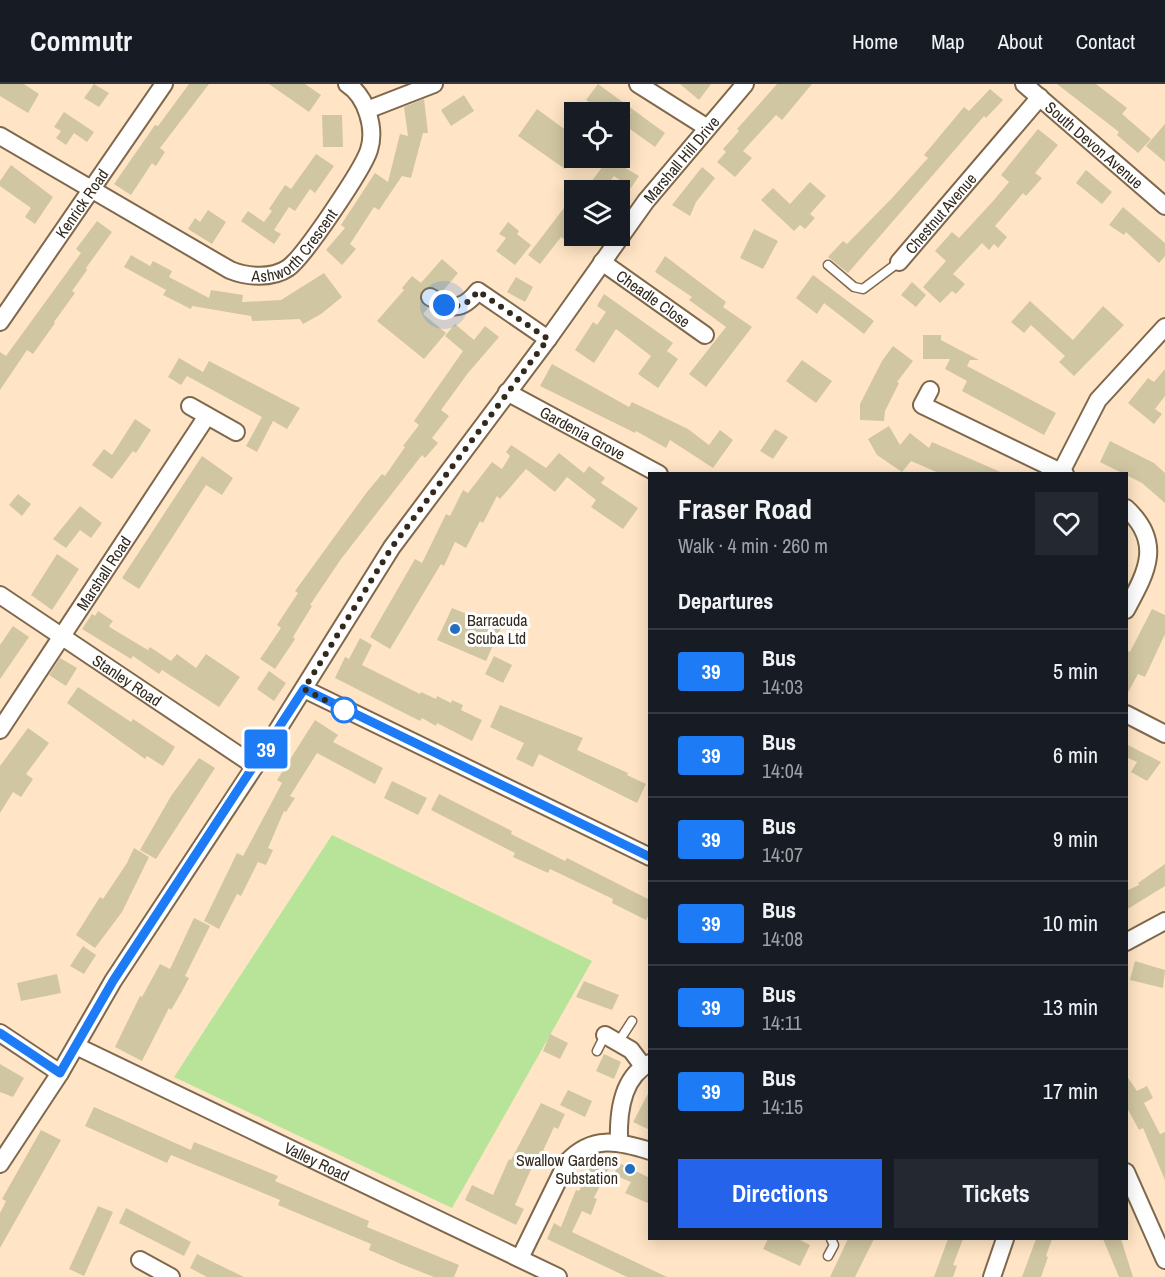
<!DOCTYPE html>
<meta charset="utf-8">
<style>
:root{--surface:#171b24;--page:#242831;--text:#f1f3f6;--muted:#9ea1a6;--line:#363941;--accent:#2563eb}
body{margin:0;font-family:"Archivo Narrow",sans-serif;background:var(--page);color:var(--text);height:100vh;display:flex;flex-direction:column;font-size:22px;white-space:nowrap}
*{box-sizing:border-box;margin:0}
p{font-size:20px;color:var(--muted)}
.icon{flex:none;width:33px;height:33px;fill:none;stroke:currentColor;stroke-width:2;stroke-linecap:round;stroke-linejoin:round}
.map{position:relative;flex:1;overflow:hidden}
.panel{position:absolute;left:648px;top:388px;width:480px;height:768px;display:flex;flex-direction:column;background:var(--surface);border-radius:0px;box-shadow:0 3px 15px #0003}
.panel>*{flex:none}
.badge{padding:0 12px;border-radius:4px;font-size:21px;line-height:39px}
.tools{position:absolute;left:564px;top:18px;display:grid;gap:12px}
.tools a{display:grid;place-items:center;width:66px;height:66px;border-radius:0px;background:var(--surface);box-shadow:0 3px 15px #0003;font-size:30px}
.you{position:absolute;width:30px;height:30px;margin:-15px;border:4px solid #fff;border-radius:50%;background:#1a73e8;box-shadow:0 0 0 9px #1a73e833}
.map>.badge{position:absolute;translate:-50% -50%;box-shadow:0 0 0 3px #fff}
h2{padding:0 30px;font-size:22px;line-height:54px}
.round{display:grid;place-items:center;flex:none;width:63px;height:63px;border-radius:0px;background:var(--page)}
.headline{display:flex;align-items:center;justify-content:space-between;height:102px;padding:0 30px}
h1{font-size:28px;font-weight:800;line-height:45px}
.action{display:flex;gap:12px;margin-top:auto;padding:12px 30px}
.action a{flex:1;height:69px;border-radius:0px;background:var(--accent);color:#fff;font-size:24px;font-weight:800;line-height:69px;text-align:center}
.action a+a{background:var(--page);color:var(--text)}
ul{padding:0;list-style:none}
li{display:flex;align-items:center;gap:18px;height:84px;padding:0 30px;border-top:2px solid var(--line)}
li div{flex:1}
li b{display:block;font-size:22px}
li em{font-style:normal}
li .badge{min-width:66px;font-weight:700;text-align:center}
header{display:flex;align-items:center;gap:36px;box-sizing:border-box;height:84px;padding:0 30px;background:var(--surface);border-bottom:2px solid var(--line)}
header strong{font-size:28px}
nav{display:flex;gap:33px;margin-inline-start:auto;font-size:21px}
.map>svg:first-child{display:block}
.green{fill:#b8e49a}
.building{fill:#d1c6a2}
.lines{fill:none;stroke-linecap:round;stroke-linejoin:round}
.service-casing{stroke:#7f684c;stroke-width:11}
.minor-casing{stroke:#7f684c;stroke-width:20}
.service{stroke:#fff;stroke-width:8}
.minor{stroke:#fff;stroke-width:16}
.line-casing{stroke:#fff;stroke-width:14}
.line{stroke:#1e7bf6;stroke-width:9}
.walk{stroke:#332a1d;stroke-width:6;stroke-dasharray:0 10.8}
.poi-dot{fill:#236fbe;stroke:#fff;stroke-width:2}
.stop-dot{fill:#fff;stroke:#1e7bf6;stroke-width:3}
.labels{text-anchor:middle;dominant-baseline:central;stroke-width:6;stroke-linejoin:round;paint-order:stroke}
.street-label{font-size:16px;fill:#332a1d;stroke:#fff}
.poi-label{font-size:16px;fill:#332a1d;stroke:#fff;text-anchor:start}
</style>
<header>
<strong>Commutr</strong>
<nav><a>Home</a><a>Map</a><a>About</a><a>Contact</a></nav>
</header>
<div class="map">
<svg width="1165" height="1193" viewBox="0 0 1165 1193">
<rect width="100%" height="100%" fill="#ffe5c5"/>
<polygon class="green" points="332,751 592,877 452,1124 174,993"/>
<g class="building">
<polygon points="0,0 24,0 39,10 28,29 0,12"/>
<polygon points="94,0 109,9 99,23 84,14"/>
<polygon points="189,0 209,0 160,64 165,68 156,82 152,79 131,111 114,100 155,41 158,42"/>
<polygon points="269,0 305,0 321,11 309,28"/>
<polygon points="598,0 665,49 655,63 623,40 631,28 604,28 586,16"/>
<polygon points="680,0 711,0 699,16"/>
<polygon points="777,0 812,0 782,36 776,31 743,67 752,74 735,93 717,78 726,68 723,65 739,47 737,45"/>
<polygon points="1057,0 1096,0 1127,24 1122,30 1151,55 1138,69 1117,51 1119,48"/>
<polygon points="990,5 1003,16 986,34 984,32 848,189 828,173 843,157 847,160 893,113 928,74 924,71 964,23 969,27"/>
<polygon points="464,11 474,27 451,42 441,26"/>
<polygon points="424,15 428,49 423,49 411,94 402,92 379,126 374,123 350,160 356,165 342,181 326,166 345,144 341,141 375,89 388,98 400,50 408,52 404,23"/>
<polygon points="537,25 574,52 574,73 565,85 518,52"/>
<polygon points="64,28 94,48 87,58 74,49 66,61 56,54 61,47 54,43"/>
<polygon points="322,31 342,31 343,63 323,63"/>
<polygon points="1165,40 1165,78 1146,62"/>
<polygon points="1038,45 1058,61 1035,89 1042,94 1026,112 1023,109 995,142 1007,153 998,164 994,160 989,166 982,159 953,190 965,200 956,210 952,207 940,219 923,203 946,177 935,167 952,148 959,154 994,116 1009,98 1001,91"/>
<polygon points="316,70 334,82 315,109 310,105 295,127 289,123 274,146 281,150 274,160 241,137 248,127 264,138 272,127 269,125 285,101 291,105"/>
<polygon points="609,74 639,92 631,104 614,92 603,106 585,106"/>
<polygon points="11,81 53,113 35,140 25,133 31,124 0,102 0,97"/>
<polygon points="702,83 715,94 696,118 690,132 672,121"/>
<polygon points="1086,86 1112,108 1102,120 1076,99"/>
<polygon points="810,98 826,112 810,130 815,134 805,145 800,141 794,147 761,116 773,104 790,120"/>
<polygon points="574,111 574,145 567,157 561,153 540,180 528,171"/>
<polygon points="1123,123 1165,159 1165,172 1159,179 1126,148 1124,151 1109,141"/>
<polygon points="208,126 226,138 212,160 188,145 195,134 200,138"/>
<polygon points="97,137 112,148 86,184 87,186 72,207 75,209 54,238 55,239 33,270 27,266 0,306 0,268 6,272 81,169 76,165"/>
<polygon points="508,138 519,147 517,150 531,161 515,181 496,167 506,154 499,150"/>
<polygon points="754,145 778,157 763,185 740,174"/>
<polygon points="131,171 150,182 153,177 172,187 169,193 209,214 211,206 243,211 242,218 281,216 324,189 342,213 321,230 303,240 300,235 252,237 251,232 192,222 191,225 163,211 166,206 124,183"/>
<polygon points="665,172 726,218 723,223 752,243 706,303 689,290 726,243 689,216 692,213 655,188"/>
<polygon points="442,175 458,189 442,208 429,203 421,208 421,218 428,224 423,230 446,249 424,275 377,237 404,206 402,204 412,192 421,199"/>
<polygon points="813,191 874,237 864,250 824,219 817,230 796,214"/>
<polygon points="516,193 533,203 525,218 507,208"/>
<polygon points="912,198 926,211 916,223 901,211"/>
<polygon points="604,210 673,259 667,267 678,275 658,304 638,290 651,272 616,245 594,279 575,266 593,238 597,241 606,228 597,222"/>
<polygon points="1030,217 1073,256 1103,222 1124,241 1074,292 1059,278 1065,272 1031,241 1024,249 1011,238"/>
<polygon points="455,240 474,256 485,242 499,253 468,289 441,326 449,332 432,354 438,359 425,374 422,371 341,475 310,521 312,522 293,553 295,555 275,585 260,575 281,544 277,541 298,509 295,507 367,408 382,390 385,392 405,363 403,362 419,341 414,337 463,267 445,252"/>
<polygon points="923,251 941,251 941,256 979,276 970,276 967,282 1056,329 1044,351 962,307 967,297 945,285 950,275 923,275"/>
<polygon points="893,262 913,277 897,298 899,299 885,327 884,337 860,336 860,320 882,277"/>
<polygon points="179,274 203,288 209,277 300,324 287,345 273,337 257,368 246,362 262,333 187,292 181,301 168,293"/>
<polygon points="802,276 832,297 816,319 786,297"/>
<polygon points="552,280 629,323 632,318 688,345 709,361 720,346 733,356 713,384 670,356 666,364 636,347 635,349 540,302"/>
<polygon points="1165,285 1165,312 1155,325 1162,330 1154,340 1128,319 1148,294 1154,298"/>
<polygon points="135,335 151,346 136,369 133,367 112,395 92,381 104,365 112,371"/>
<polygon points="889,342 900,361 910,349 929,364 932,358 1005,390 941,390 911,377 902,388 877,371 868,355"/>
<polygon points="775,345 788,353 773,375 760,367"/>
<polygon points="1110,357 1154,379 1165,389 1165,419 1142,399 1100,378"/>
<polygon points="511,361 546,384 559,369 584,389 589,382 605,394 601,399 638,424 623,445 591,423 596,416 567,393 555,408 526,385 500,415 497,412 483,439 480,437 466,464 455,458 444,482 441,480 390,565 370,553 415,475 422,479 446,430 450,432 463,406 468,409 492,378 502,385 510,372 506,368"/>
<polygon points="202,372 233,394 222,411 206,401 139,505 122,494"/>
<polygon points="18,410 31,420 22,432 9,421"/>
<polygon points="80,422 102,439 91,454 80,446 66,464 53,455"/>
<polygon points="57,470 79,485 52,526 31,511"/>
<polygon points="452,524 501,544 486,577 437,556"/>
<polygon points="1152,525 1165,531 1165,550 1145,593 1138,590 1126,612 1126,566 1130,568"/>
<polygon points="98,527 113,537 109,542 111,544 148,566 150,563 171,577 177,570 196,584 206,570 240,593 219,623 162,586 159,590 133,572 131,575 82,545 92,530 95,532"/>
<polygon points="13,542 29,553 0,595 0,561"/>
<polygon points="360,554 372,561 362,581 420,610 421,608 436,615 437,612 451,619 452,616 463,621 461,626 482,636 472,657 437,639 436,642 422,634 420,637 335,594 345,573 349,575"/>
<polygon points="494,572 512,581 503,599 485,590"/>
<polygon points="60,574 77,584 66,602 49,591"/>
<polygon points="269,587 286,599 274,617 257,605"/>
<polygon points="78,603 131,638 133,635 175,663 163,682 147,672 145,675 67,619"/>
<polygon points="500,621 583,654 577,666 628,689 627,691 646,700 637,719 539,670 533,683 516,675 524,659 490,643"/>
<polygon points="315,636 338,651 333,658 383,684 375,700 317,669 290,712 295,714 286,728 284,727 268,764 273,766 266,781 258,778 241,812 237,810 219,845 204,837 237,769 243,772 282,699 277,696"/>
<polygon points="28,644 49,659 26,690 33,695 21,713 13,708 0,729 0,682"/>
<polygon points="1126,660 1161,678 1147,697 1131,688 1137,678 1126,673"/>
<polygon points="199,674 215,684 156,775 140,766 171,712"/>
<polygon points="392,697 427,714 418,731 384,714"/>
<polygon points="439,710 512,747 511,750 565,777 567,774 650,816 650,828 646,836 612,819 613,815 550,785 548,789 513,773 515,769 431,726"/>
<polygon points="134,764 149,773 122,828 95,864 76,851 100,813 103,815 127,779"/>
<polygon points="1165,780 1165,802 1126,826 1126,807 1139,801 1138,799"/>
<polygon points="194,834 210,842 185,892 189,894 181,909 171,926 169,924 142,977 115,963 140,912 142,913 160,880 170,885"/>
<polygon points="83,862 96,871 84,890 70,882"/>
<polygon points="1135,877 1165,886 1163,904 1130,896"/>
<polygon points="57,890 61,909 21,917 17,899"/>
<polygon points="584,897 619,911 612,926 576,913"/>
<polygon points="550,950 568,959 560,975 543,967"/>
<polygon points="604,970 621,978 614,995 596,987"/>
<polygon points="0,980 24,994 13,1013 0,1008"/>
<polygon points="1126,991 1137,1007 1147,1002 1153,1014 1144,1019 1160,1050 1165,1048 1165,1096 1143,1044 1139,1046 1126,1022"/>
<polygon points="568,1006 592,1017 585,1033 560,1021"/>
<polygon points="650,1006 650,1046 633,1038"/>
<polygon points="541,1019 565,1030 558,1045 554,1043 536,1082 533,1081 515,1121 524,1125 516,1141 465,1116 472,1101 493,1111 509,1075 511,1076"/>
<polygon points="94,1023 191,1066 194,1058 278,1092 275,1097 369,1137 367,1143 459,1181 454,1193 434,1193 401,1180 369,1166 371,1160 278,1121 280,1116 171,1071 167,1079 85,1042"/>
<polygon points="41,1046 61,1056 0,1164 0,1129 6,1117 2,1115"/>
<polygon points="593,1077 608,1085 594,1114 597,1115 591,1131 582,1127 572,1148 667,1193 627,1193 547,1155 554,1139 561,1143 576,1106 579,1107"/>
<polygon points="619,1079 650,1094 650,1120 625,1109 631,1098 614,1091"/>
<polygon points="98,1122 113,1128 84,1192 69,1185"/>
<polygon points="126,1124 191,1158 184,1172 119,1139"/>
<polygon points="768,1155 798,1155 810,1161 800,1182 763,1165"/>
<polygon points="848,1155 874,1155 855,1193 830,1193"/>
<polygon points="948,1155 963,1155 953,1181 957,1182 953,1193 934,1193"/>
<polygon points="1036,1155 1052,1155 1046,1172 1048,1173 1041,1193 1022,1193"/>
<polygon points="1103,1155 1121,1155 1133,1193 1119,1193"/>
<polygon points="197,1170 211,1177 244,1193 207,1193 190,1184"/>
</g>
<g class="lines">
<defs>
<g id="service">
<polyline points="828,181 854,203 863,205 899,178"/>
<polyline points="619,957 632,937"/>
<polyline points="597,967 605,951"/>
<polyline points="828,1172 834,1161 831,1155"/>
</g>
<g id="minor">
<polyline points="638,0 706,43"/>
<path id="s1" d="M1024,0l141,122"/>
<polyline points="367,26 434,0"/>
<path id="s2" d="M0,52l230,134c17,7 42,9 58,-2 16,-11 75,-99 81,-118 7,-22 -3,-54 -22,-66"/>
<path id="s3" d="M602,178l103,73"/>
<path id="s4" d="M899,178l141,-165"/>
<path d="M430,213c22,13 32,14 48,-6l70,48"/>
<path id="s5" d="M0,238l164,-238"/>
<polyline points="930,306 922,321 1065,390"/>
<path id="s6" d="M507,308l152,82"/>
<polyline points="190,322 236,348"/>
<polyline points="1061,388 1098,316 1165,243"/>
<path d="M1126,424c38,35 20,65 0,102"/>
<path id="s7" d="M0,511l255,171"/>
<polyline points="304,605 650,773"/>
<polyline points="1126,630 1165,650"/>
<path id="s8" d="M0,646l207,-314"/>
<polyline points="1126,858 1165,837"/>
<polyline points="0,949 60,989"/>
<polyline points="605,951 631,966 643,982"/>
<path id="s9" d="M76,962l482,231"/>
<path d="M619,1058c-1,-28 2,-65 31,-79"/>
<path id="s10" d="M0,1080l60,-91 53,-92 142,-215 137,-219 156,-208 98,-138 99,-117"/>
<polyline points="1126,1088 1165,1176"/>
<path d="M520,1174l47,-96c25,-27 51,-21 83,-11"/>
<polyline points="140,1176 171,1193"/>
<polyline points="992,1193 1005,1155"/>
</g>
</defs>
<use href="#service" class="service-casing"/>
<use href="#minor" class="minor-casing"/>
<use href="#service" class="service"/>
<use href="#minor" class="minor"/>
</g>
<g class="lines">
<defs>
<polyline id="line" points="0,949 60,989 113,897 304,605 650,773"/>
</defs>
<use href="#line" class="line-casing"/>
<use href="#line" class="line"/>
<path class="walk" d="M344,626l-40,-21 88,-142 156,-208 -70,-48c-10,13 -17,17 -34,14"/>
</g>
<g class="poi-dot">
<circle cx="455" cy="545" r="6"/>
<circle cx="630" cy="1085" r="6"/>
</g>
<circle class="stop-dot" cx="344" cy="626" r="12"/>
<g class="labels">
<g class="street-label">
<text stroke="none"><textPath href="#s1" startOffset="93">South Devon Avenue</textPath></text>
<text stroke="none"><textPath href="#s10" startOffset="1215">Marshall Hill Drive</textPath></text>
<text stroke="none"><textPath href="#s5" startOffset="144">Kenrick Road</textPath></text>
<text stroke="none"><textPath href="#s4" startOffset="64">Chestnut Avenue</textPath></text>
<text stroke="none"><textPath href="#s2" startOffset="344">Ashworth Crescent</textPath></text>
<text stroke="none"><textPath href="#s3" startOffset="63">Cheadle Close</textPath></text>
<text stroke="none"><textPath href="#s6" startOffset="86">Gardenia Grove</textPath></text>
<text stroke="none"><textPath href="#s8" startOffset="188">Marshall Road</textPath></text>
<text stroke="none"><textPath href="#s7" startOffset="153">Stanley Road</textPath></text>
<text stroke="none"><textPath href="#s9" startOffset="267">Valley Road</textPath></text>
</g>
<g class="poi-label">
<text x="467" y="536">Barracuda<tspan x="467" dy="18">Scuba Ltd</tspan></text>
<text x="618" y="1076" text-anchor="end">Swallow Gardens<tspan x="618" dy="18">Substation</tspan></text>
</g>
</g>
</svg>
<div class="tools">
<a><svg class="icon" aria-label="locate" viewBox="0 0 24 24"><circle cx="12" cy="12" r="6"/><path d="M12 2v4M12 18v4M2 12h4M18 12h4"/></svg></a>
<a><svg class="icon" aria-label="layers" viewBox="0 0 24 24"><path d="M12 4l9 5-9 5-9-5zM3 14l9 5 9-5"/></svg></a>
</div>
<div class="you" style="left:444px;top:221px"></div>
<b class="badge" style="left:266px;top:665px;background:#1e7bf6;color:#fff">39</b>
<section class="panel">
<div class="headline"><div><h1>Fraser Road</h1><p>Walk · 4 min · 260 m</p></div><a class="round"><svg class="icon" aria-label="heart" viewBox="0 0 24 24"><path d="M12 20l-8-8c-3-5 5-10 8-4 3-6 11-1 8 4z"/></svg></a></div>
<h2>Departures</h2>
<ul>
<li><span class="badge" style="background:#1e7bf6;color:#fff">39</span><div><b>Bus</b><p>14:03</p></div><em>5 min</em></li>
<li><span class="badge" style="background:#1e7bf6;color:#fff">39</span><div><b>Bus</b><p>14:04</p></div><em>6 min</em></li>
<li><span class="badge" style="background:#1e7bf6;color:#fff">39</span><div><b>Bus</b><p>14:07</p></div><em>9 min</em></li>
<li><span class="badge" style="background:#1e7bf6;color:#fff">39</span><div><b>Bus</b><p>14:08</p></div><em>10 min</em></li>
<li><span class="badge" style="background:#1e7bf6;color:#fff">39</span><div><b>Bus</b><p>14:11</p></div><em>13 min</em></li>
<li><span class="badge" style="background:#1e7bf6;color:#fff">39</span><div><b>Bus</b><p>14:15</p></div><em>17 min</em></li>
</ul>
<div class="action"><a>Directions</a><a>Tickets</a></div>
</section>
</div>
